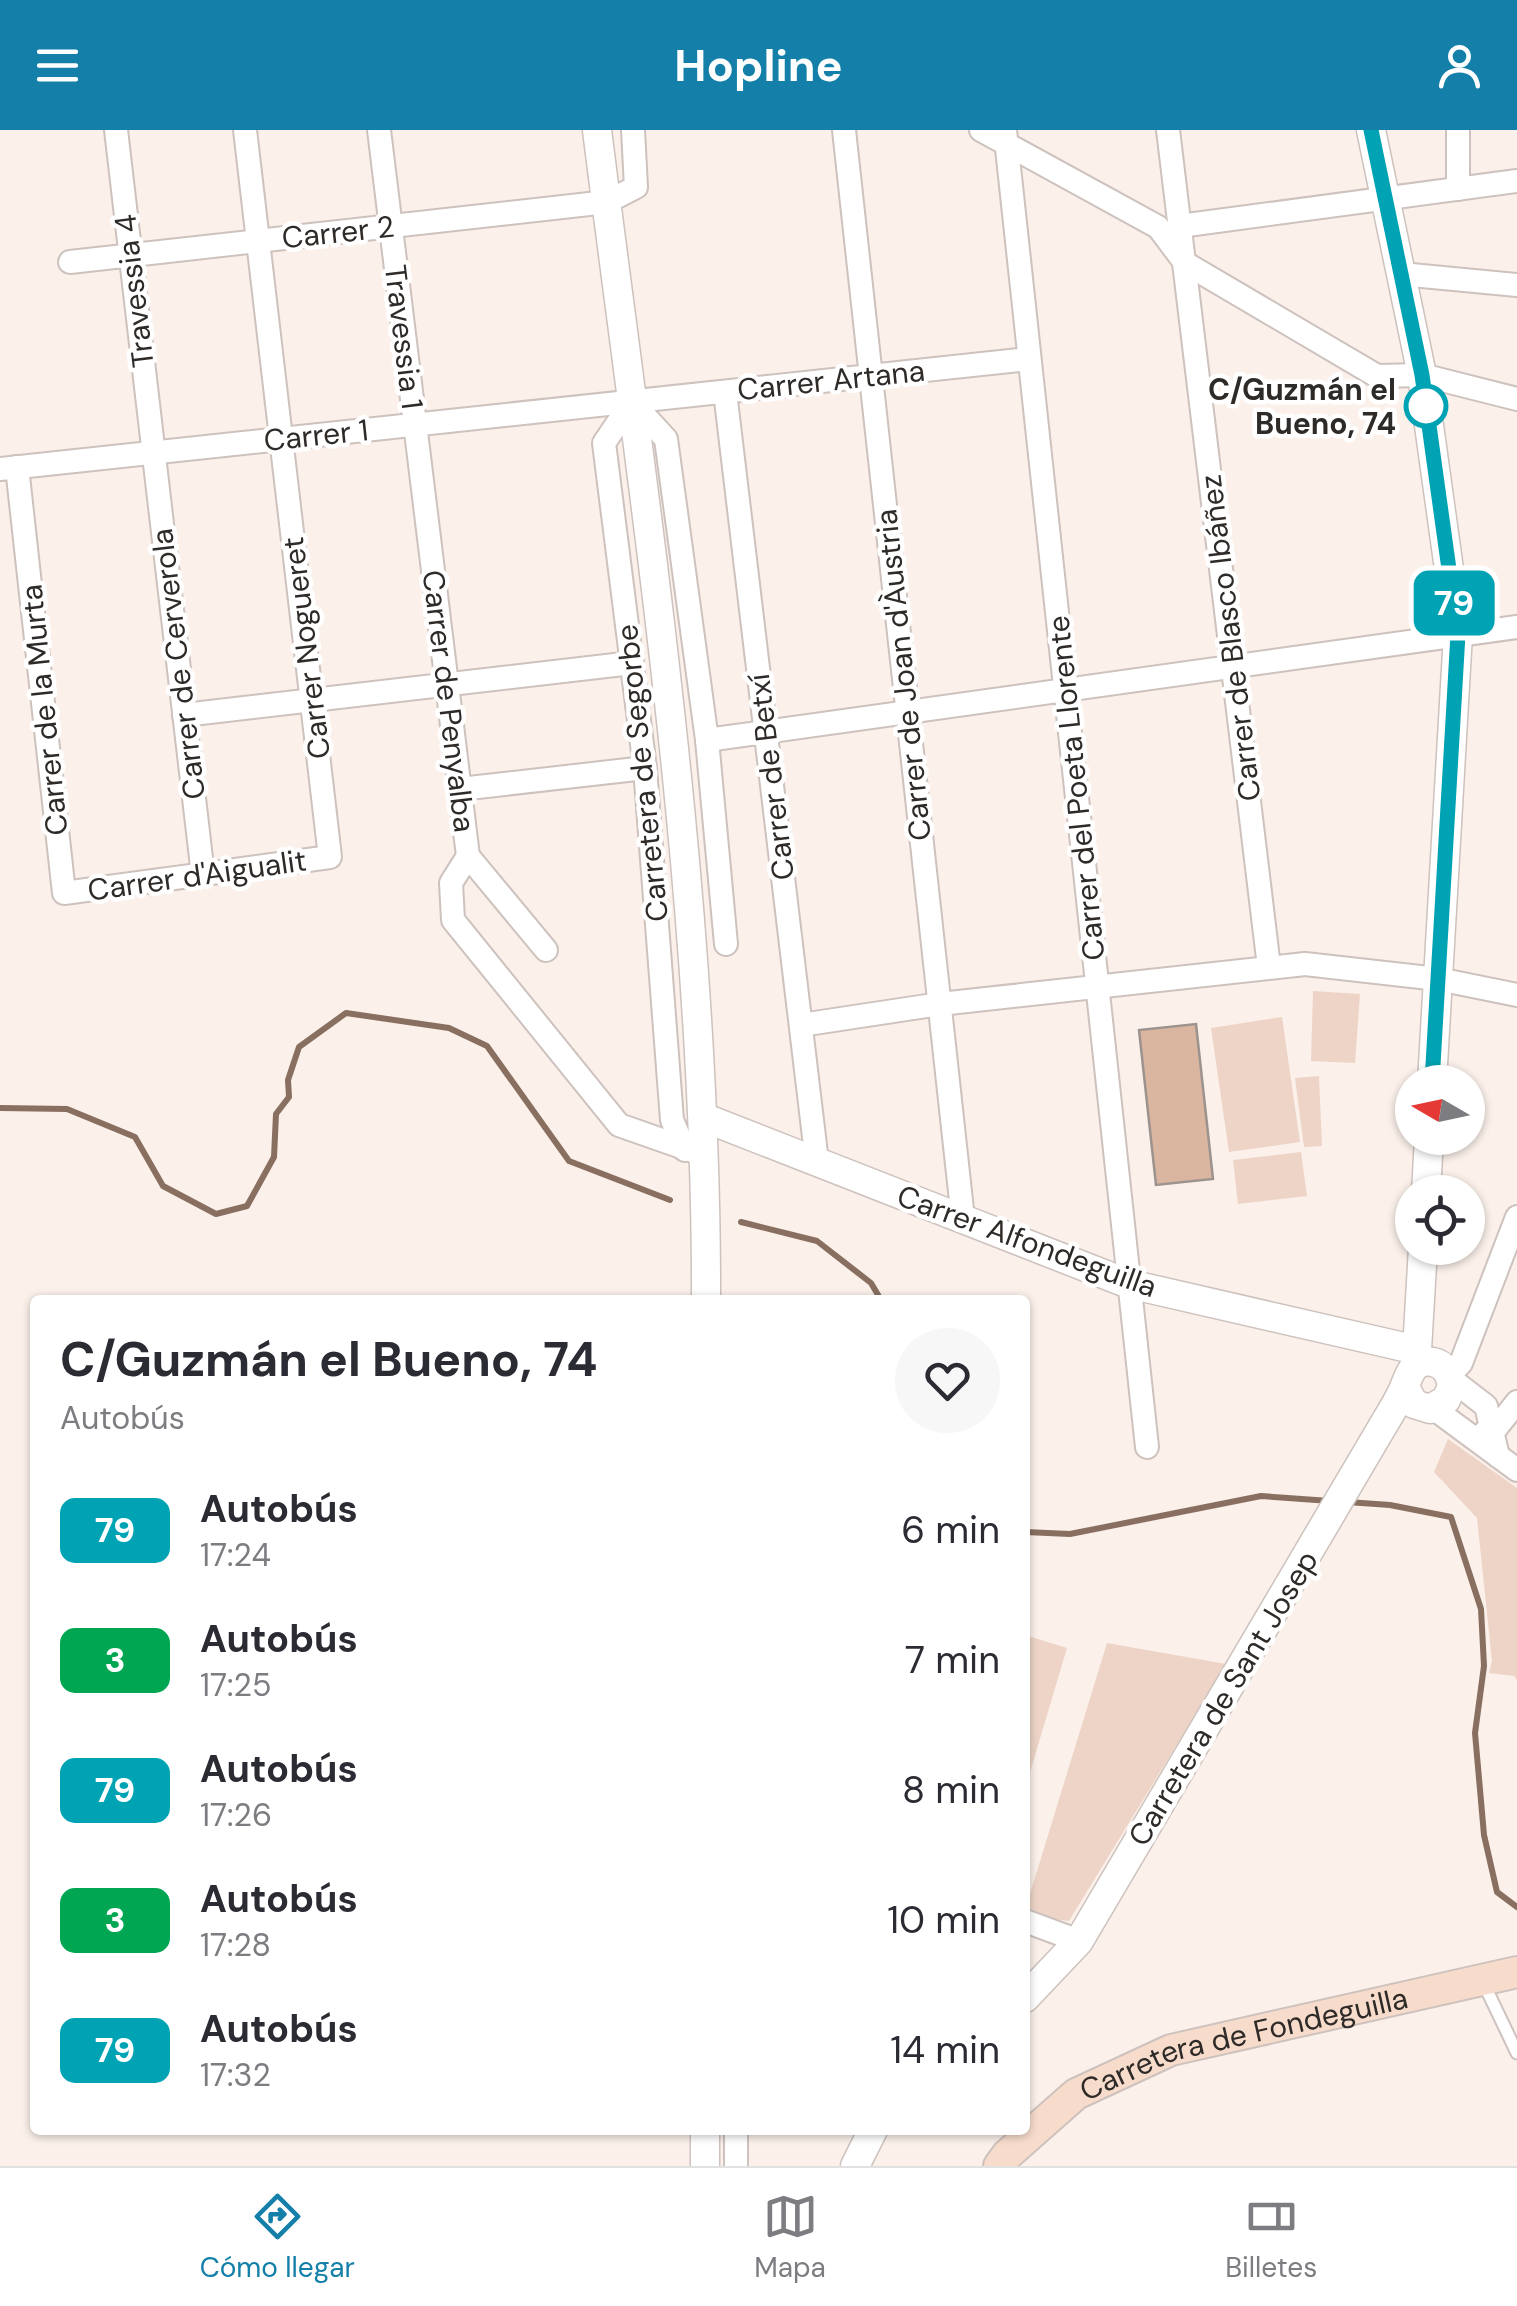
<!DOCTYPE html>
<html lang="es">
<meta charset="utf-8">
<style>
:root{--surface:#fff;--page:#f7f7f7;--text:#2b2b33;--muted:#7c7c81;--line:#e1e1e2;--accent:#1480a9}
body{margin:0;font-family:"DM Sans",sans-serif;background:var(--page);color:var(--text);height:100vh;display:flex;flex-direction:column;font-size:38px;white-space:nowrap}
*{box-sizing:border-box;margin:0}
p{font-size:32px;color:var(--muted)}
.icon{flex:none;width:55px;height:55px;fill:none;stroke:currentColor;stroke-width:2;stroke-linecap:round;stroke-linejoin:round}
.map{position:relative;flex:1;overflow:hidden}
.details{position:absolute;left:30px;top:1165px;width:1000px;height:840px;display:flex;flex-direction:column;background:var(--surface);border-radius:10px;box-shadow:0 2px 8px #0004}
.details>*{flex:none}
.badge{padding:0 20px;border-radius:15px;font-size:35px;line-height:65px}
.needle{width:65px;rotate:279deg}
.fabs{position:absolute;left:1395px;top:935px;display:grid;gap:20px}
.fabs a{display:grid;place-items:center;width:90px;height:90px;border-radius:50%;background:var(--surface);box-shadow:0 2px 8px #0004;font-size:50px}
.map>.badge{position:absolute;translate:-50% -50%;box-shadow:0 0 0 5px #fff}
.round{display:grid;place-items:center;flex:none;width:105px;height:105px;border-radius:52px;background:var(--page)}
.summary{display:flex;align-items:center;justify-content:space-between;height:170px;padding:0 30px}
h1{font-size:48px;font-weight:700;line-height:75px}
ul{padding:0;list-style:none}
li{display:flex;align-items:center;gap:30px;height:130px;padding:0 30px}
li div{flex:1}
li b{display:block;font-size:38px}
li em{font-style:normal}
li .badge{min-width:110px;font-weight:700;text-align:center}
header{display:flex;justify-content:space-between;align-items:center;height:130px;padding:0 30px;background:var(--accent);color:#fff;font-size:45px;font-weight:700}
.menu{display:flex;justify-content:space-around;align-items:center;height:140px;border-top:2px solid var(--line);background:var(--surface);font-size:28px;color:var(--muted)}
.menu a{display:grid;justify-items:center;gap:5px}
.menu .current{color:var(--accent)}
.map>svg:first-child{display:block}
.green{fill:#edd4c7}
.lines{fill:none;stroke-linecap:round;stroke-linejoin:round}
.stream{stroke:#886f60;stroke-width:6}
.building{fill:#dab5a0;stroke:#9d938e;stroke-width:2.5}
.service-casing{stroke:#cdc2bd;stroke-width:15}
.minor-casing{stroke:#cdc2bd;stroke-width:26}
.tertiary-casing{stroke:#cdc2bd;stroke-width:31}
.secondary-casing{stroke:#cdc2bd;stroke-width:34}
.service{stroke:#fff;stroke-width:11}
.minor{stroke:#fff;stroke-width:22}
.tertiary{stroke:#fff;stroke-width:28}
.secondary{stroke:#f7dccc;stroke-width:30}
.line-casing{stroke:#fff;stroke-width:22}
.line{stroke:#00a3b4;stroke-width:15}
.stop-dot{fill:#fff;stroke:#00a3b4;stroke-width:5}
.labels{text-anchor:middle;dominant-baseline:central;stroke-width:9;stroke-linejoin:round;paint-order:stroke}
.street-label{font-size:30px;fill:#2e2a28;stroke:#fff}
.stop-label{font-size:30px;font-weight:bold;fill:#2e2a28;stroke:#fff;text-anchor:end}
</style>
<header><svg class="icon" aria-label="menu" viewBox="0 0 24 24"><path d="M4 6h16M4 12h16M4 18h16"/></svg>Hopline<svg class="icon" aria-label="person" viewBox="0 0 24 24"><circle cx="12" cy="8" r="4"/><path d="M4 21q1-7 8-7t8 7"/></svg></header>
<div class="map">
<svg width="1517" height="2036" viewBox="0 0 1517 2036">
<rect width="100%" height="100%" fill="#fbf0ea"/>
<g class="green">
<polygon points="1313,861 1360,864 1355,933 1311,931"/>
<polygon points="1282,887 1300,1012 1229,1022 1211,898"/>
<polygon points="1319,946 1322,1016 1304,1017 1295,948"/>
<polygon points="1301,1022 1307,1066 1238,1074 1233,1030"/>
<polygon points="1448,1309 1517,1358 1517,1550 1514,1546 1489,1543 1492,1531 1477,1388 1434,1342"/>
<polygon points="1025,1505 1067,1518 1025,1659"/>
<polygon points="1107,1513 1226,1534 1069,1791 1054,1789 1026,1777"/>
</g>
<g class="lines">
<g class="stream">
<polyline points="0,978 67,979 135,1007 163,1056 216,1084 247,1076 274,1027 276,984 289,967 288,950 299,917 346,883 449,898 487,916 569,1031 670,1070"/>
<polyline points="741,1092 817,1111 871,1153 881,1170"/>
<polyline points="1347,1372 1390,1375 1451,1387 1481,1479 1484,1536 1475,1603 1484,1705 1497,1762 1517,1777"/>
<polyline points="1025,1402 1070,1404 1261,1366 1330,1371"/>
</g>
</g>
<polygon class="building" points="1196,894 1213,1049 1156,1055 1139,900"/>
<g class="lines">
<defs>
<polyline id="service" points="1482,1850 1517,1923"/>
<g id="minor">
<polyline points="116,0 203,745"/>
<polyline points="379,0 468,726 546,820"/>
<polyline points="844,0 963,1089"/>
<polyline points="981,0 1158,97 1185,133 1377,246 1422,245 1517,269"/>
<polyline points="1005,0 1147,1317"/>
<polyline points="1168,0 1269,837"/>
<polyline points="1458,0 1458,59"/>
<polyline points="1180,96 1517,51"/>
<polyline points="70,132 607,72 636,57 633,0"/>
<polyline points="1401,144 1517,155"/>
<polyline points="725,262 817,1032"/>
<polyline points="632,272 604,313 645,638 672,990 685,1020"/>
<polyline points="632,272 666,309 707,610 726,814"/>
<polyline points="17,337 64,763 330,727 245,0"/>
<polyline points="0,339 1029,229"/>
<polyline points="184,585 632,533"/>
<polyline points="707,610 1517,497"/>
<polyline points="460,659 645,638"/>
<polyline points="468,726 451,753 453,790 619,995 693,1021"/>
<polyline points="801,895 940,874 1305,834 1438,849 1517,865"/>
<polyline points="1450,1245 1461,1233 1517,1087"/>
<polyline points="1451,1249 1486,1276 1498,1326"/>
<polyline points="1433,1278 1517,1340"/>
<polyline points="1485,1302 1493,1302 1517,1272"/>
<polyline points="1025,1791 1079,1811"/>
<polyline points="736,2000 736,2036"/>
</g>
<g id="tertiary">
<path d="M597,0c49,389 110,777 109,1170"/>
<polyline points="1371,0 1422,245 1458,504 1432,952"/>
<polyline points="705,988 1129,1154 1417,1220"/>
<polyline points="1426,1062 1429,1008"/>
<polyline points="1420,1233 1417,1220 1423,1118"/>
<path d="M1025,1868l54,-57 302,-512c7,-12 15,-24 21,-37 7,-14 9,-34 31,-30 13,3 17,13 19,24l-6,14 -16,9 -16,-5 -9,-17"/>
<polyline points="705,2000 705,2036"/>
<polyline points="855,2036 873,2000"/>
</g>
<g id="secondary">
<path id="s1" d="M999,2036l8,-11 69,-61 95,-44 346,-78"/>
</g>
</defs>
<use href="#service" class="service-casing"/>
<use href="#minor" class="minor-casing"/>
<use href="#tertiary" class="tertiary-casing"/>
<use href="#secondary" class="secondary-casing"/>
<use href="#service" class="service"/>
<use href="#minor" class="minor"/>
<use href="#tertiary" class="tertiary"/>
<use href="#secondary" class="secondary"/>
</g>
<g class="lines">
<defs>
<polyline id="line" points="1371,0 1422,245 1458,504 1432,952"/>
</defs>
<use href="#line" class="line-casing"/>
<use href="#line" class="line"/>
</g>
<circle class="stop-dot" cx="1426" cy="276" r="20"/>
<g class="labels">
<g class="street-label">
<text transform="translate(338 102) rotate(-6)">Carrer 2</text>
<text transform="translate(134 161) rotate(-97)">Travessia 4</text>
<text transform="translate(404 207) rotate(83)">Travessia 1</text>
<text transform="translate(831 250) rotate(-6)">Carrer Artana</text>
<text transform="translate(316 305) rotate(-6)">Carrer 1</text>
<text transform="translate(1230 508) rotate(-97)">Carrer de Blasco Ibáñez</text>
<text transform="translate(306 518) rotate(-97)">Carrer Nogueret</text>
<text transform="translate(178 534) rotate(-97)">Carrer de Cerverola</text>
<text transform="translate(903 545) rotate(-96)">Carrer de Joan d'Àustria</text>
<text transform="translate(449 571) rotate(83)">Carrer de Penyalba</text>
<text transform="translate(44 580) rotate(-96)">Carrer de la Murta</text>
<text transform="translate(642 643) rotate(-96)">Carretera de Segorbe</text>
<text transform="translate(771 647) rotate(-97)">Carrer de Betxí</text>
<text transform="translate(1076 658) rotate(-96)">Carrer del Poeta Llorente</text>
<text transform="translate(197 745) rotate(-8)">Carrer d'Aigualit</text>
<text transform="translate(1027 1111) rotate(20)">Carrer Alfondeguilla</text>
<text transform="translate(1223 1568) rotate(-59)">Carretera de Sant Josep</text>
<text stroke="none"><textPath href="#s1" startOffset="282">Carretera de Fondeguilla</textPath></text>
</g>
<g class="stop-label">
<text x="1396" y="259">C/Guzmán el<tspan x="1396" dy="34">Bueno, 74</tspan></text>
</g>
</g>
</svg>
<div class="fabs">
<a><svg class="needle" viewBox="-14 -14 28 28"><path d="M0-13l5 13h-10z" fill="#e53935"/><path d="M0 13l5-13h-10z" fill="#7c7c81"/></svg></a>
<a><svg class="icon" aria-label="locate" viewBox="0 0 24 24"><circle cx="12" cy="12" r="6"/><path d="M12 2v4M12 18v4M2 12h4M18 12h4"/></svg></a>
</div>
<b class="badge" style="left:1454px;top:473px;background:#00a3b4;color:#fff">79</b>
<section class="details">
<div class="summary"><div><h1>C/Guzmán el Bueno, 74</h1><p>Autobús</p></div><a class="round"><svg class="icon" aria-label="heart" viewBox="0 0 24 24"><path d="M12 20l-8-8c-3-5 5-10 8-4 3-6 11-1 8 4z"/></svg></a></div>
<ul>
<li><span class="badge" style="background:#00a3b4;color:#fff">79</span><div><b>Autobús</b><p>17:24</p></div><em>6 min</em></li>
<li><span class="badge" style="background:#00a651;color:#fff">3</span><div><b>Autobús</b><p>17:25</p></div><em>7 min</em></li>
<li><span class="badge" style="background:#00a3b4;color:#fff">79</span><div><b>Autobús</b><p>17:26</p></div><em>8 min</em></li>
<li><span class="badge" style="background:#00a651;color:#fff">3</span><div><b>Autobús</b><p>17:28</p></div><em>10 min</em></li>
<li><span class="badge" style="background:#00a3b4;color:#fff">79</span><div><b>Autobús</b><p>17:32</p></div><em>14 min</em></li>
</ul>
</section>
</div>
<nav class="menu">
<a class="current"><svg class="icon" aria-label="directions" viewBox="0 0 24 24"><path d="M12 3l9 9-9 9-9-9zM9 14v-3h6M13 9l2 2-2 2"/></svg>Cómo llegar</a>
<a><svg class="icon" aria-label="map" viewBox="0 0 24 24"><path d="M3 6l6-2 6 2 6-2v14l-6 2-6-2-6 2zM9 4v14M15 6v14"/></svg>Mapa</a>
<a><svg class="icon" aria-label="tickets" viewBox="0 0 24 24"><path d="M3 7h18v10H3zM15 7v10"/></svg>Billetes</a>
</nav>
